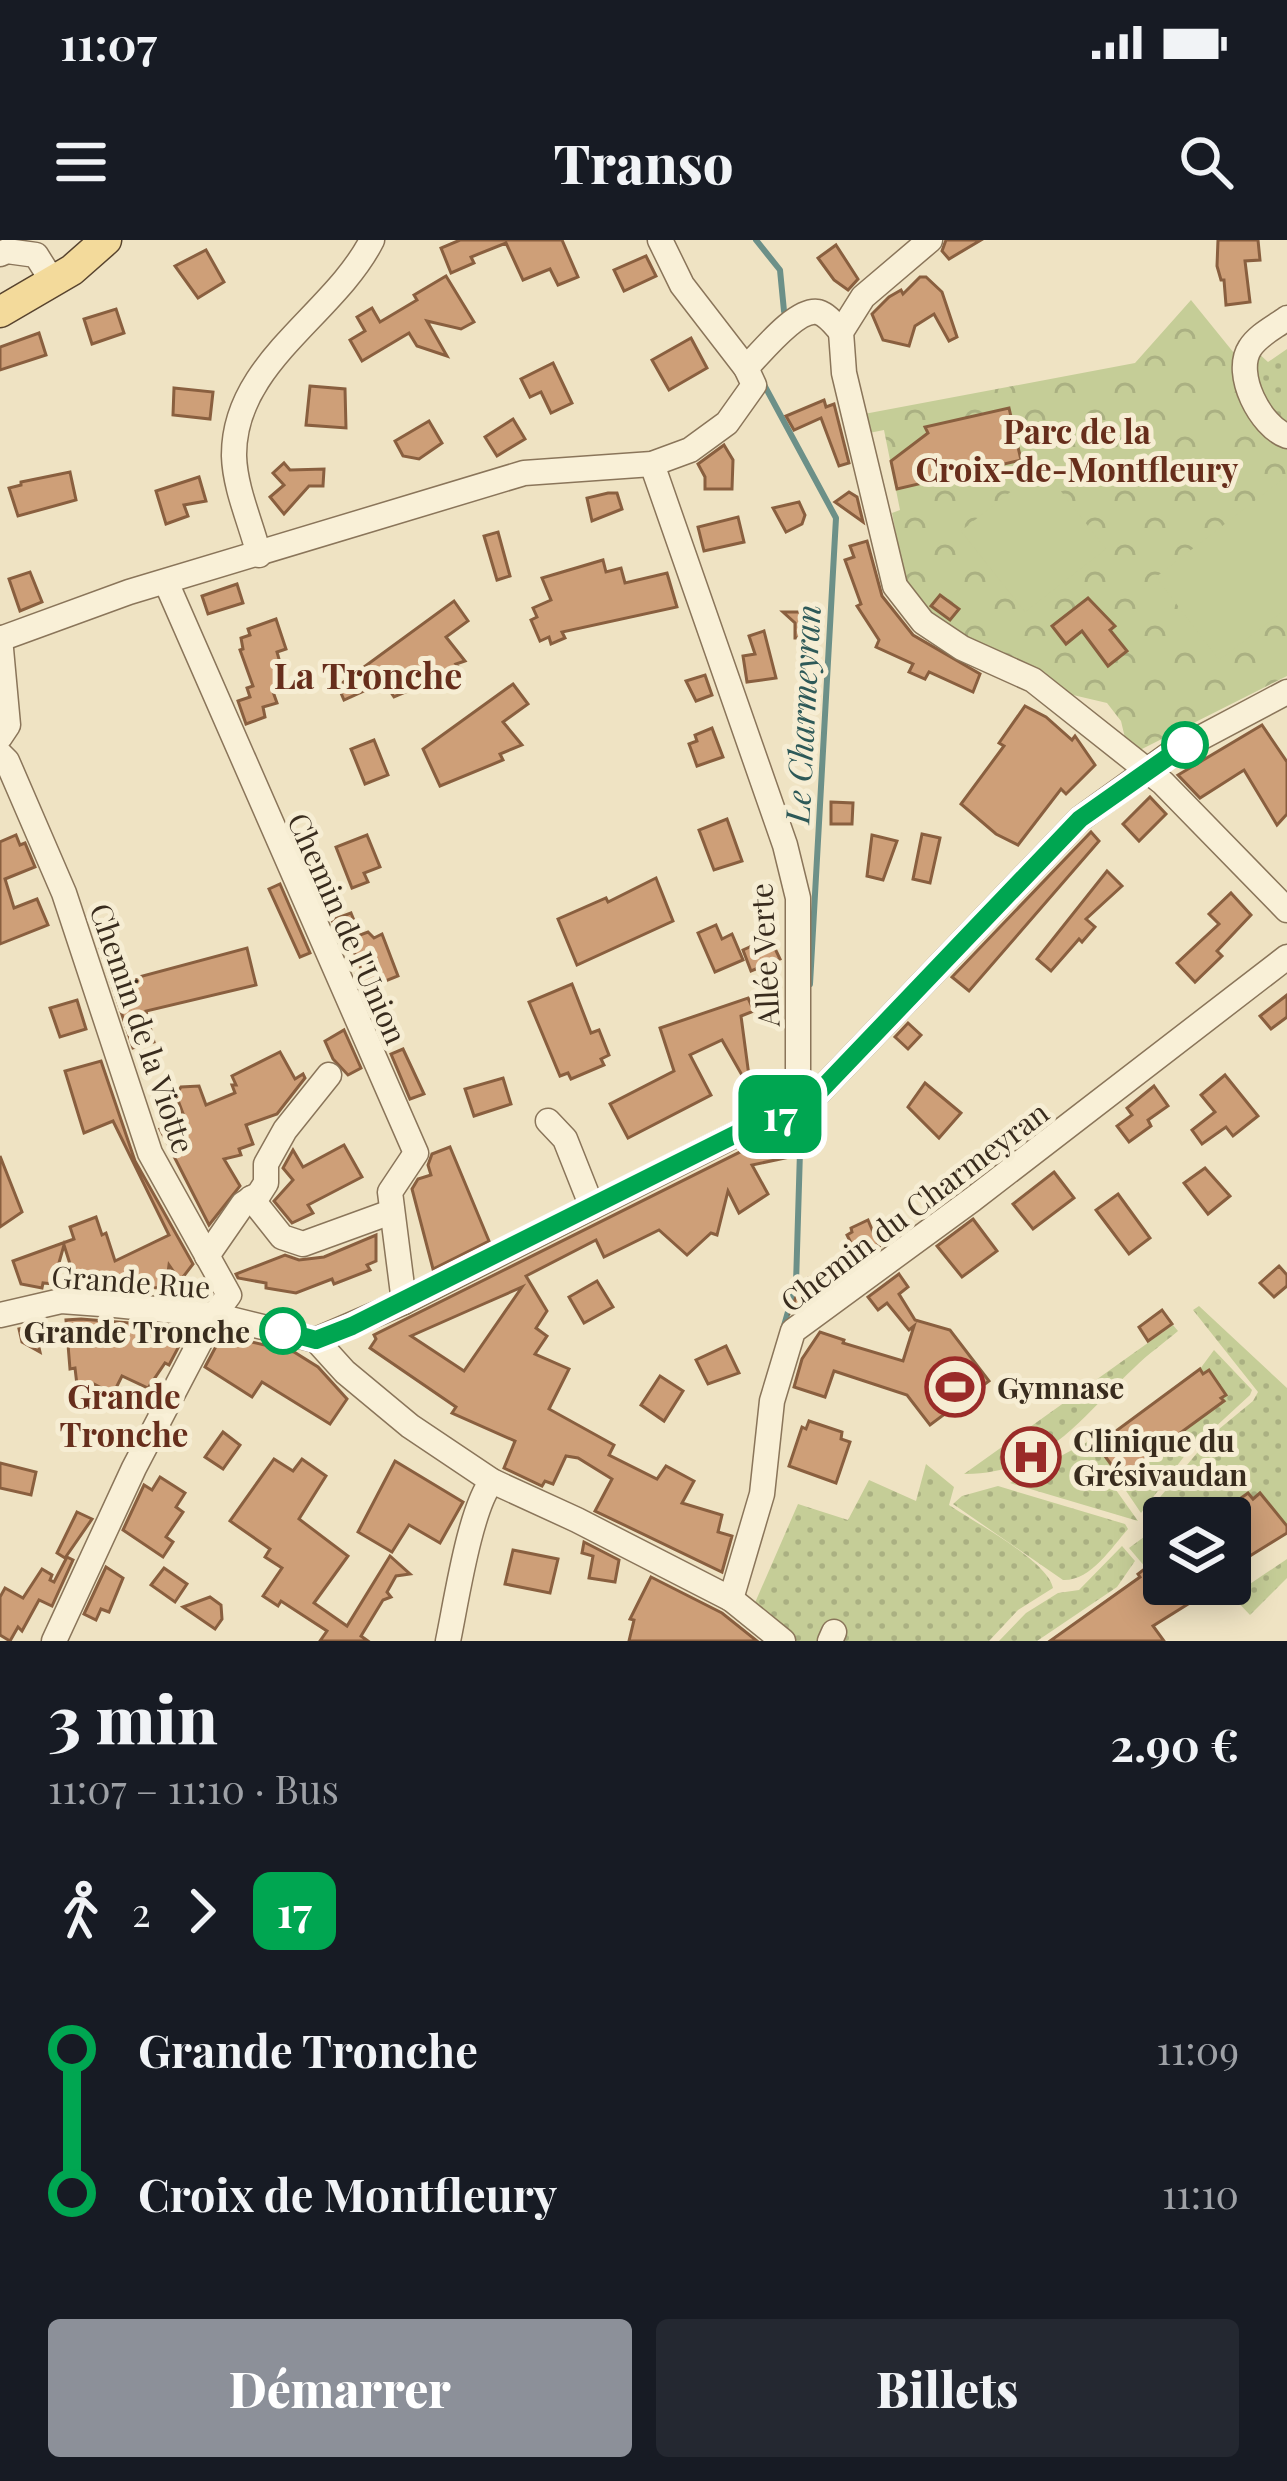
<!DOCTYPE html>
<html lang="fr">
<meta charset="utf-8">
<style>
:root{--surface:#171b24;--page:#242831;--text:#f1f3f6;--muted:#9ea1a6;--accent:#8c9099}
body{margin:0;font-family:"Playfair Display",serif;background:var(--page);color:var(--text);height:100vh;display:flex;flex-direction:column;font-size:45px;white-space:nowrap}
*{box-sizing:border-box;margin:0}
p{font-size:39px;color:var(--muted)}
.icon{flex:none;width:66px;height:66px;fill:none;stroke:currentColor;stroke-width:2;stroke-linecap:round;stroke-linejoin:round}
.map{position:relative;height:1401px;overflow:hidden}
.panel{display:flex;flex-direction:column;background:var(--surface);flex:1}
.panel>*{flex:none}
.badge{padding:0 24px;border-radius:18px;font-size:42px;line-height:78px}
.buttons{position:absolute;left:1143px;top:1257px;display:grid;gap:24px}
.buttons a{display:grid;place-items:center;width:108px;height:108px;border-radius:12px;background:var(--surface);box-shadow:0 6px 30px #0003;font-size:60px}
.map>.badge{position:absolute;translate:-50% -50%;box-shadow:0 0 0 6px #fff}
.legs{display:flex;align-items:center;gap:18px;height:132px;padding:0 48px;font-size:39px}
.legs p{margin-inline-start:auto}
.headline{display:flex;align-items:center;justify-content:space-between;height:204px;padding:0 48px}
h1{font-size:66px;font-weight:800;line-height:90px}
.action{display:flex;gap:24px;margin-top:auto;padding:24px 48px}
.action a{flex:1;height:138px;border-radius:12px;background:var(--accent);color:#fff;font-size:48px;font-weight:800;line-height:138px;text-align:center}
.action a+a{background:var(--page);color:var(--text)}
ul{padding:0 48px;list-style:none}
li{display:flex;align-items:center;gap:42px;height:144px;font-size:45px}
li i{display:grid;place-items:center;width:18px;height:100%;margin:0 15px;background:currentColor}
li i::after{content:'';width:30px;height:30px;margin:-15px;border:9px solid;border-radius:50%;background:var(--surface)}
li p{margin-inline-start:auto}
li:first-child i{background:linear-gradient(#0000 50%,currentColor 0)}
li:last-child i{background:linear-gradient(currentColor 50%,#0000 0)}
.status{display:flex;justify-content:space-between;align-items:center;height:84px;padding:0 60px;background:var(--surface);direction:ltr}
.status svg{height:33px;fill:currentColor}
header{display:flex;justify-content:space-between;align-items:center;height:156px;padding:0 48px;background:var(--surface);font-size:54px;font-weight:800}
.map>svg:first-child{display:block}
.grass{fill:url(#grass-dots)}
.forest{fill:url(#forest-crowns)}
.garden{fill:#c5cd97}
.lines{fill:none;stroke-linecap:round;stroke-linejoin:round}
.stream{stroke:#6c9088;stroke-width:6}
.building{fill:#ce9f78;stroke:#895f3f;stroke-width:3;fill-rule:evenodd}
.minor-casing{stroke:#8a755a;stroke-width:27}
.major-casing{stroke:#57432e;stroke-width:33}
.minor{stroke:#f9f0d7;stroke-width:24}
.major{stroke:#f3da9b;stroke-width:30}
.line-1-casing{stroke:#fff;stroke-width:27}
.line-1{stroke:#00a651;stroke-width:18}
.stop-1-dot{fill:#fff;stroke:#00a651;stroke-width:6}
.labels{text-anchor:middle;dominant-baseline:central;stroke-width:10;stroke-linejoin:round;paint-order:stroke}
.street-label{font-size:30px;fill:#392c1e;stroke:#f6edd3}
.stop-label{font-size:30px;font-weight:bold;fill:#392c1e;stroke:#f6edd3;text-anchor:end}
.poi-label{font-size:30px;font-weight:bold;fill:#392c1e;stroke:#f6edd3;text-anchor:start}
.neighbourhood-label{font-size:33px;font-weight:bold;fill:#672e1c;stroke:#f6edd3}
.water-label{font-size:33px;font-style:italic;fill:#2d5958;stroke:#f6edd3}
.quarter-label{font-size:36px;font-weight:bold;fill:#672e1c;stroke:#f6edd3}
</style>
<div class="status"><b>11:07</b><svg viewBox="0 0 49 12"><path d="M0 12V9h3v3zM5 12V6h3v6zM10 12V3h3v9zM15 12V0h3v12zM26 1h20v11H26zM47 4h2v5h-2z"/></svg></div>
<header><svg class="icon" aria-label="menu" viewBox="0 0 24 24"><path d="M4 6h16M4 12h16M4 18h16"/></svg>Transo<svg class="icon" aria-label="search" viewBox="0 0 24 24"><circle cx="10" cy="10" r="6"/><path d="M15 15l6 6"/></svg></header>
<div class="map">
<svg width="1287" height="1401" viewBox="0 0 1287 1401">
<defs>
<pattern id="grass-dots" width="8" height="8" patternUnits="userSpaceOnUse" patternTransform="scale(3)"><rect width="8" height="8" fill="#c5cd97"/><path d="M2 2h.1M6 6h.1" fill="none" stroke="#aab082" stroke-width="1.8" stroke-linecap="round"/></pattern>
<pattern id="forest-crowns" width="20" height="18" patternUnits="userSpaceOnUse" patternTransform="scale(3)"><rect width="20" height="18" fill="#c5cd97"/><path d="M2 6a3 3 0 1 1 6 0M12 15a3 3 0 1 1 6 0" fill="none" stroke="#aab082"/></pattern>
</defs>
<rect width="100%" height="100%" fill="#efe3c3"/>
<g class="grass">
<polygon points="1287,109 1287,186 1251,145 1257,112 1268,122"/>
<polygon points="1199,1066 1287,1148 1287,1286 1260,1253 1253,1259 1247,1253 1213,1278 1164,1278 1164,1302 1145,1275 1213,1194 1253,1161 1258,1152 1193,1070"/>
<path d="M1173,1085l5,6c-14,12 -30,23 -43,36 -53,49 -90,108 -171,107z"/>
<polygon points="1214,1110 1252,1150 1250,1155 1186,1214 1141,1273 1120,1242 1141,1230 1139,1223 1223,1162 1221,1158 1226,1154 1209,1131 1203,1134 1200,1129"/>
<polygon points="1089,1201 1097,1205 1118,1234 1111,1243 1138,1281 1010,1243"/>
<path d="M926,1224l28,23 -5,18c25,17 99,56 104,83l-35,22 -29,31h-197l-38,-36 44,-101 50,16 21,-40 47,21z"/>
<path d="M998,1246l127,38 3,5c-17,19 -37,52 -65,51l-110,-76 9,-8z"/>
<polygon points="1148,1294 1163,1315 1146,1328 1129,1308"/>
<polygon points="1122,1306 1135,1321 1117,1347 1037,1401 999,1401 1026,1373 1058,1353 1079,1350"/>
<polygon points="1287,1319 1287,1338 1250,1375 1232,1356"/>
</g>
<polygon class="forest" points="1191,60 1238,118 1287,198 1287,436 1138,511 1125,498 1121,481 1107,463 1073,455 942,386 905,341 892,273 900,270 884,190 869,193 864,174 1135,123"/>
<g class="garden">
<polygon points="1042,227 1106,309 1025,372 961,291"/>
<polygon points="1287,236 1287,368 1219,420 1156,337"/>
</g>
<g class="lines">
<g class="stream">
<polyline points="756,0 780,30 784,71"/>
<polyline points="762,141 836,278 810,744"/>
<polyline points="783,1089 796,1044 801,878"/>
</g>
</g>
<g class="building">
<polygon points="460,0 562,0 578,37 558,45 550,29 523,40 506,3 471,17 474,23 451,33 441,8"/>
<polygon points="946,0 981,0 949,19 942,11"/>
<polygon points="1218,0 1258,0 1260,20 1245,21 1250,62 1226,65 1224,40 1221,40 1217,26"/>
<polygon points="836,5 858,39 848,50 834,40 818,18"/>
<polygon points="206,10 224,42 198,58 175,26"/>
<polygon points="646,16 656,36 624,51 614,30"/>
<polygon points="446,36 474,82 461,89 427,81 447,116 417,106 409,93 362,121 350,100 365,91 357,77 372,68 380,82 417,60 414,55"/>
<polygon points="920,37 926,37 942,52 957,97 949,101 934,74 915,86 909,106 883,100 872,74 889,57 901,50 903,54"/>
<polygon points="116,69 124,93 92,104 84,79"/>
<polygon points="39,93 46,115 0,130 0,107"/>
<polygon points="691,98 707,128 669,150 652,120"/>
<polygon points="553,123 572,163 551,173 541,152 530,157 521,139"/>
<polygon points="310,146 345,149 346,188 306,185"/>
<polygon points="174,148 213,152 210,179 173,175"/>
<polygon points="824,160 826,167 834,164 849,223 839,226 821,178 794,190 786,176"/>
<polygon points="1009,168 1021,220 897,249 891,221 928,193 925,187"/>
<polygon points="513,179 525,199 497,216 485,197"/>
<polygon points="429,181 442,203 419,219 403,216 395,201"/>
<polygon points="724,205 733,220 732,249 705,249 705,237 698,224"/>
<polygon points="284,223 290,230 324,229 323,246 309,246 284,274 270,257 284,245 273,233"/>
<polygon points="70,232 76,260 18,276 9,248 21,245 21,242"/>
<polygon points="199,237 206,261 184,265 188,276 166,284 156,251"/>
<polygon points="849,252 857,257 863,282 835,262"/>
<polygon points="608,253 617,253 622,269 592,281 587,258"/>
<polygon points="799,262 805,275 802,284 786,292 773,268"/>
<polygon points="738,277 744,302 704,311 698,287"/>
<polygon points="498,292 510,336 497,340 484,296"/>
<polygon points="867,301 882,356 913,395 980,434 973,452 929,432 925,439 909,432 913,424 876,407 879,400 857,366 861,364 845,320 854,317 850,306"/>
<polygon points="603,320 606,332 621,328 625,343 667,333 677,367 562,392 565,398 551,404 549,397 540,401 531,380 537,377 533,368 551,360 542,338"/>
<polygon points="30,332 42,362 20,371 9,339"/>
<polygon points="237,344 243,363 208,374 202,356"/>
<polygon points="940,355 959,369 950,380 931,366"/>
<polygon points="1088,358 1115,386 1110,390 1127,411 1108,426 1082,391 1066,404 1052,386"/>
<polygon points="454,361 468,381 446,397 465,421 456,424 460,429 394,457 384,442 344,460 338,446"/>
<polygon points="783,372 816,372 816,398 795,398 795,383"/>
<polygon points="276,379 286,409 277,412 286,444 272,449 277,463 263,467 265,477 246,484 238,461 250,457 247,448 253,446 240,410 243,409 241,398 250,395 248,389"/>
<polygon points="764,391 776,438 747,442 743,416 755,414 749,396"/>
<polygon points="705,435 712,455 696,461 686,441"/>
<polygon points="513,444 528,464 503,482 522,505 500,514 503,520 440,546 423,509"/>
<polygon points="1025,466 1046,477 1072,500 1075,496 1095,525 1066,554 1061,549 1018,605 996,594 961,564 1004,506 999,503"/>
<polygon points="1262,485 1287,522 1287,574 1277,585 1244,530 1200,558 1178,535"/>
<polygon points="712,488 723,517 697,526 689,504 697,501 695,495"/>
<polygon points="374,500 388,535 365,544 351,509"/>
<polygon points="1150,557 1166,574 1139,601 1123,584"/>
<polygon points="831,562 853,563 852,584 831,584"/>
<polygon points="727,579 742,621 714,630 699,590"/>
<polygon points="1091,592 1099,601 969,751 952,737"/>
<polygon points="922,594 940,598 930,643 913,639"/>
<polygon points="16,595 20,605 25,603 35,627 5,639 14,668 37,659 48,685 0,704 0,602"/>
<polygon points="367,595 380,627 364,633 368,642 352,648 336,607"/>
<polygon points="872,595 897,601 883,640 867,636"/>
<polygon points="1107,631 1122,646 1086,679 1095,687 1082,702 1079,699 1051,731 1037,719"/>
<polygon points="656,638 673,681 577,725 558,679 606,658 608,662"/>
<polygon points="280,644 310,713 300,717 269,649"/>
<polygon points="1231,653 1251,675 1217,711 1222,716 1195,742 1177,723 1219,684 1209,674"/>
<polygon points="351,673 357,688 339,695 332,680"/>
<polygon points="110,685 128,740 247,708 256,745 146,771 154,802 133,808 94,690"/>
<polygon points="716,685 722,699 732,694 743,720 715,732 698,693"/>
<polygon points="368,692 374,698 382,694 398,736 363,750 356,734 362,731 349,699"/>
<polygon points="770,698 780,719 751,731 743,710"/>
<polygon points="572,744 591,793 599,790 609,815 601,819 604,825 571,839 568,833 560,836 529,762"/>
<polygon points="1287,755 1287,777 1271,789 1260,776"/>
<polygon points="748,758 754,771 741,776 751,851 722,800 690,815 711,855 628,898 610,864 674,831 660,788"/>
<polygon points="77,760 86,789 60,797 50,768"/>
<polygon points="908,783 921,795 908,809 895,797"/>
<polygon points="344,790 361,828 348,835 333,819 325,801"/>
<polygon points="403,809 424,854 410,859 391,814"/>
<polygon points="280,812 295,839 303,834 305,838 277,874 246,885 253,904 239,909 241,915 224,919 240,946 209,985 160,889 185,879 176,855 181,847 199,846 206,865 235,853 232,845 236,845 232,836"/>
<polygon points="101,821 135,921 193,1024 180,1041 169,1025 166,1048 77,1046 64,1005 53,1044 43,1043 42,1048 21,1044 13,1021 74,999 70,987 96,977 102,995 106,993 115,1021 169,995 113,881 84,893 65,831"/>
<polygon points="1225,835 1258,876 1233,896 1226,887 1202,904 1192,890 1215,872 1201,855"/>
<polygon points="503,838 511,864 474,876 465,849"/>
<polygon points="925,843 961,873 939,898 908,867"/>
<polygon points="1154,846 1168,866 1148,880 1151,886 1129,902 1117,886 1132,875 1127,868"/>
<path d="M798,883l1,32 -47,10 16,29 -29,19 -11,-22 -11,44 -6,-2 -24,22 -28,-25 -55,27 -8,-17 -70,36 21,35 -11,17 11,8 -12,18 34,15 -20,40 65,36 -5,10 48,24 9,-13 28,15 -12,22 40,12 -4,17 14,4 -10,36 -127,-61 17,-32 -34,-21 -12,-2 -13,28 -8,-3 -3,5 -38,-18 11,-27 -63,-28 4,-6 -86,-59 6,-9 -2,-4zM522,1047l-58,84 -53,-35 61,-27z"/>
<polygon points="344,905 362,937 308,965 313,973 292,983 274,961 293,940 283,928 293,910 303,927"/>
<polygon points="450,907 489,1001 433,1029 412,949 418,939 431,935 428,925 432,914"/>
<polygon points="0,916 22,972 0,987"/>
<polygon points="1205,928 1230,956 1208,974 1184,943"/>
<polygon points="1054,932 1074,958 1033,989 1013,964"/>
<polygon points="1118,954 1150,998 1129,1014 1096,970"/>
<polygon points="973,979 997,1011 962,1037 937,1006"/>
<polygon points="868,980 879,1006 855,1011 847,995 852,992 851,988"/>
<polygon points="376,995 376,1021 367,1025 370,1030 334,1044 332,1039 296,1053 266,1048 266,1043 238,1038 236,1034 285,1015 299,1020 324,1017"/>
<polygon points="1279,1026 1287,1035 1287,1046 1274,1057 1260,1043"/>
<polygon points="899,1034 908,1047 899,1054 915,1080 950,1090 989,1141 930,1185 907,1155 834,1131 825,1157 794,1147 802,1119 820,1092 844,1100 843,1103 903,1121 914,1086 909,1090 887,1063 878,1070 868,1057"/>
<polygon points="808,1038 818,1052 791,1072 800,1044"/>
<polygon points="597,1041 613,1067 584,1083 569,1057"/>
<polygon points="1162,1070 1172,1084 1148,1101 1139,1087"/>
<polygon points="81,1079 142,1084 187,1091 169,1125 165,1123 148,1148 122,1136 113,1154 94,1144 77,1145 75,1128 70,1129 66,1080"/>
<polygon points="34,1086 40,1112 22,1102 19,1089"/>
<polygon points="222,1095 294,1112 318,1127 347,1159 330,1184 262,1142 252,1157 205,1127"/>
<polygon points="726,1106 739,1133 708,1144 696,1120"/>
<polygon points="1200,1129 1203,1134 1209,1130 1226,1155 1221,1158 1224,1161 1120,1237 1097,1205"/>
<polygon points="660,1136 683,1151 664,1181 641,1165"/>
<polygon points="809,1181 842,1192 841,1199 850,1202 836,1243 789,1226 802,1187 806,1189"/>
<polygon points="223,1192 240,1205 223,1229 205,1217"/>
<polygon points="274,1219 293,1231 302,1219 326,1236 299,1279 348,1316 314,1363 347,1386 390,1316 410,1334 396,1336 387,1352 391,1357 383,1360 361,1396 368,1401 320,1401 327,1391 281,1361 278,1366 263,1356 282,1328 265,1317 270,1309 230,1281"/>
<polygon points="395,1221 463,1262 440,1303 409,1285 392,1312 358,1292"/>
<polygon points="0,1223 36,1232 31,1255 0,1248"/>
<polygon points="160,1237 185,1253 176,1267 183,1272 166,1297 173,1302 163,1317 123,1290 144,1245 152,1250"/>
<polygon points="1248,1253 1253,1259 1260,1253 1287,1286 1287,1293 1245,1319 1249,1325 1230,1338 1230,1278 1213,1278"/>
<polygon points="77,1272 92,1279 65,1318 57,1313"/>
<polygon points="584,1302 619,1320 615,1342 589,1338 593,1316 582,1313"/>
<polygon points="513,1310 558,1319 550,1353 505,1344"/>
<polygon points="1164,1314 1164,1344 1220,1344 1153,1386 1164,1401 1050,1401 1140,1337 1138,1334"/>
<polygon points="67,1317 73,1320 52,1366 39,1360 22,1391 18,1387 10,1401 0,1395 0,1357 5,1348 23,1358 42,1329 52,1335 50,1340 54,1342"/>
<polygon points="106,1327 123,1338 109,1372 101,1369 96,1380 84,1374"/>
<polygon points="164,1328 187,1344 175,1362 151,1345"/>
<polygon points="651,1337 722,1373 757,1401 629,1401 634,1380 630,1379"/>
<polygon points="210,1357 221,1365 222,1379 215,1389 183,1367"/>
</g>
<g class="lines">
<defs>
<g id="minor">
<polyline points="930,0 863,57 841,92 844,133 895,346 923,382 962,408 1033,440 1163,543 1287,670"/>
<polyline points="0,14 7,11 36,15 53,42"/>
<path d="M1287,78c-12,9 -29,17 -37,30 -17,26 11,79 37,88"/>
<path d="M746,128c15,-15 50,-60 72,-56 10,3 16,12 23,20"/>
<polyline points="652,224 785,605 798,658 798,848 794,867"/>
<path d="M259,315c-8,-32 -24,-66 -25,-99 -1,-93 100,-141 138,-216"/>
<polyline points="166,342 416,913 390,952 404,1062"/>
<polyline points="0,398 8,485 0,497"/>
<polyline points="0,399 129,352 524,233 652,224 690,210 727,183 754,145 746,128 682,45 660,0"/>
<polyline points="0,514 7,521 64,653 150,913 229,1055 214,1075 134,1228 54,1401"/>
<polyline points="548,881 565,899 592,967"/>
<polyline points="251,958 282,997 303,1004 391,972"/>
<polyline points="207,1016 243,964 259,954 266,943 266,924 285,890 329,835"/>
<polyline points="0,1075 61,1061 115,1065 214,1075 316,1100 404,1062 818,853 1080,579 1170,514 1287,452"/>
<polyline points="316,1100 345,1132 410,1186 492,1241 577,1280 731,1359 783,1401"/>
<polyline points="731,1359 762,1254 772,1161 793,1091 973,959 1287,717"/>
<path d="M448,1401c8,-38 22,-133 44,-160"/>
<polyline points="830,1401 834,1392"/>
</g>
<polyline id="major" points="0,72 72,30 106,0"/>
</defs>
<use href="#minor" class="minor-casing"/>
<use href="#major" class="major-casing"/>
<use href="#minor" class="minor"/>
<use href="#major" class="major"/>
</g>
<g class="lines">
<defs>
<polyline id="line-1" points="283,1091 316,1100 352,1086 818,853 1080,579 1185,505"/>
</defs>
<use href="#line-1" class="line-1-casing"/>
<use href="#line-1" class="line-1"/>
</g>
<defs>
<symbol id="stadium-ring" viewBox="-11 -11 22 22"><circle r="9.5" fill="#f6edd3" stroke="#9a2b28" stroke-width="1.5"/><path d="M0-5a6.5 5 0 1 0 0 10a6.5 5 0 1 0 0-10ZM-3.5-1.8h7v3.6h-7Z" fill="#9a2b28"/></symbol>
<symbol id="hospital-ring" viewBox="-11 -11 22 22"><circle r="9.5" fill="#f6edd3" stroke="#9a2b28" stroke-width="1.5"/><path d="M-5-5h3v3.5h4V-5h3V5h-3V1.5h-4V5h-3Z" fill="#9a2b28"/></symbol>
</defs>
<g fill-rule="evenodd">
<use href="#stadium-ring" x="922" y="1114" width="66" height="66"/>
<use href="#hospital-ring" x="998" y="1184" width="66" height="66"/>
</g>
<g class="stop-1-dot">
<circle cx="1185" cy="505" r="21"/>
<circle cx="283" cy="1091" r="21"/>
</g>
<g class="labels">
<g class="street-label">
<text transform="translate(348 688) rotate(66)">Chemin de l'Union</text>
<text transform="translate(764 715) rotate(-93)">Allée Verte</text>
<text transform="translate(143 788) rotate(71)">Chemin de la Viotte</text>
<text transform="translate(914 966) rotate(-37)">Chemin du Charmeyran</text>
<text transform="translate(131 1041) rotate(4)">Grande Rue</text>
</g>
<g class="stop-label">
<text x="250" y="1091">Grande Tronche</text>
</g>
<g class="poi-label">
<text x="997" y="1147">Gymnase</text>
<text x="1073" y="1200">Clinique du<tspan x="1073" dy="34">Grésivaudan</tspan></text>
</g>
<g class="neighbourhood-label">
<text x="1077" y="190">Parc de la<tspan x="1077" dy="38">Croix-de-Montfleury</tspan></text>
<text x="124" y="1155">Grande<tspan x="124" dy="38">Tronche</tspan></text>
</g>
<g class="water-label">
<text transform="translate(801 474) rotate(-87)">Le Charmeyran</text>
</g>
<g class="quarter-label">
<text x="368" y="434">La Tronche</text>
</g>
</g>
</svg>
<div class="buttons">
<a><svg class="icon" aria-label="layers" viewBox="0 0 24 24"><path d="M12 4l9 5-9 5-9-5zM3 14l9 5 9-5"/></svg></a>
</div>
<b class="badge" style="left:780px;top:874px;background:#00a651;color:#fff">17</b>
</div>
<section class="panel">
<div class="headline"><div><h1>3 min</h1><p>11:07 – 11:10 · Bus</p></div><b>2.90 €</b></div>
<div class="legs"><svg class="icon" aria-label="walk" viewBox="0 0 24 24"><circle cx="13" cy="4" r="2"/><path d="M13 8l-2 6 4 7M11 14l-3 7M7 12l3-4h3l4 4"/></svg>2<svg class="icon" aria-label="forward" viewBox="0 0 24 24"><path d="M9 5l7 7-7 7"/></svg><b class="badge" style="background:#00a651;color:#fff">17</b></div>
<ul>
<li><i style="color:#00a651"></i><b>Grande Tronche</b><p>11:09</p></li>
<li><i style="color:#00a651"></i><b>Croix de Montfleury</b><p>11:10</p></li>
</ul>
<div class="action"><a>Démarrer</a><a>Billets</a></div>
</section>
